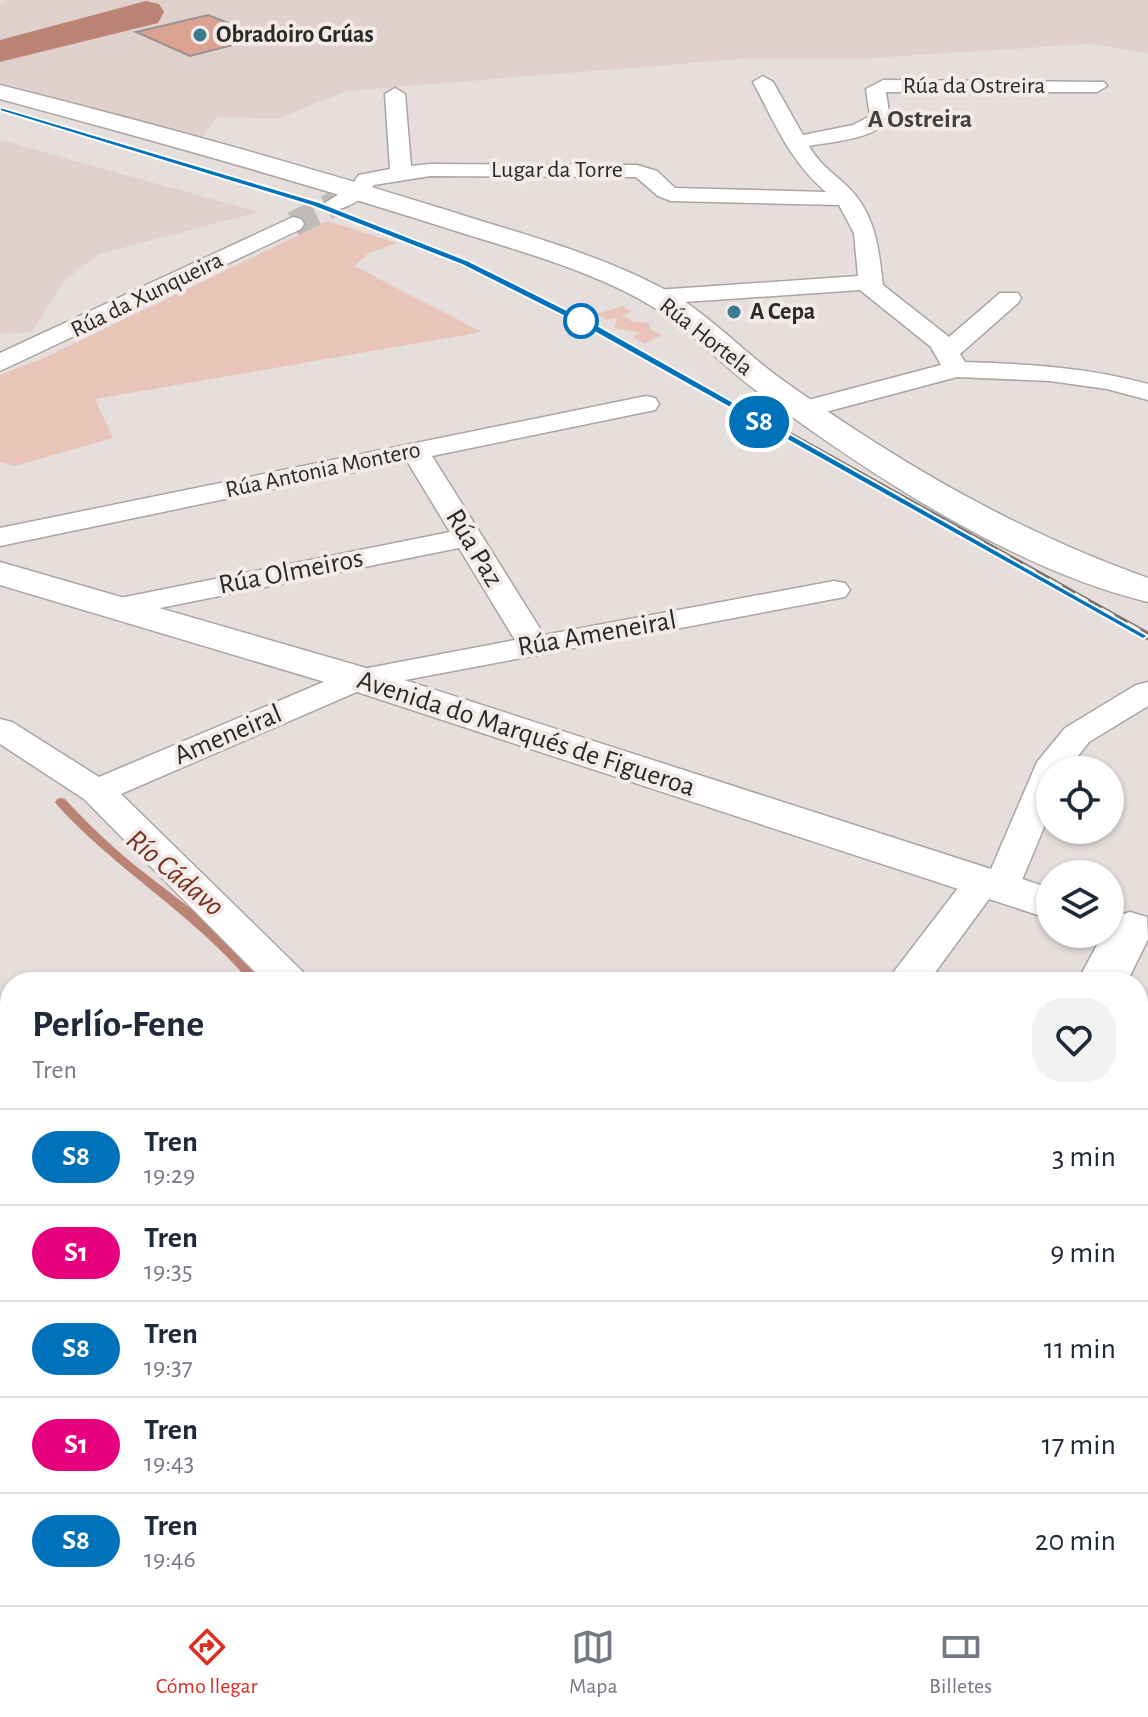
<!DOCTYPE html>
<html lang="es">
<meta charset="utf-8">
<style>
:root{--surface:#fff;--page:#f2f2f3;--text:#1f2937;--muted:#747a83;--line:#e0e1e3;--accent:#d93025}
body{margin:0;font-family:"Alegreya Sans",sans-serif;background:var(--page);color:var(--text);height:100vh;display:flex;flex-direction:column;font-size:30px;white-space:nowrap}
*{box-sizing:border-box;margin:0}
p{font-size:26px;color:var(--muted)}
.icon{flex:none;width:44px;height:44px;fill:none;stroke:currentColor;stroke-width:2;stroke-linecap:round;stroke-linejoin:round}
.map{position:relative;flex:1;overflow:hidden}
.side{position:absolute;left:0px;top:972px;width:1148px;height:634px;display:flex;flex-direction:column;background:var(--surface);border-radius:32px 32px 0 0;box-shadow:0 2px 6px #0004}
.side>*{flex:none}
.badge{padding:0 16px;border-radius:26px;font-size:28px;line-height:52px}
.fabs{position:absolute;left:1036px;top:756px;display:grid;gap:16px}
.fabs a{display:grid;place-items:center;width:88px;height:88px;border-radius:50%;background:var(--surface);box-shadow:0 2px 6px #0004;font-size:40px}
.map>.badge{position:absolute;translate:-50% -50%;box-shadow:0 0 0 4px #fff}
.round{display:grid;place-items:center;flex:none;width:84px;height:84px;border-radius:32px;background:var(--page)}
.summary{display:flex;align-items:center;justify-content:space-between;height:136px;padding:0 32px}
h1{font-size:38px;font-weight:600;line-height:60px}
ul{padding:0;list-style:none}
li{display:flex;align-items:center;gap:24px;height:96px;padding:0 32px;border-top:2px solid var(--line)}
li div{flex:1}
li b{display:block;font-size:30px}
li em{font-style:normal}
li .badge{min-width:88px;font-weight:700;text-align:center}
.menu{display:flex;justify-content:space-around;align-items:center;height:112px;border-top:2px solid var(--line);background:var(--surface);font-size:22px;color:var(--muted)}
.menu a{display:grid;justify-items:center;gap:4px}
.menu .selected{color:var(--accent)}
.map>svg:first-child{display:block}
.built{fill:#e0d1cc}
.green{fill:#e9c4b9}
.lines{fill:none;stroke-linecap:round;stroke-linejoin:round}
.stream{fill:#bb8373;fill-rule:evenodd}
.river{fill:#bb8373;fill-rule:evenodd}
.building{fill:#dca291;stroke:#999290;stroke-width:2}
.street-tunnel{stroke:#c0bab8;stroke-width:25;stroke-dasharray:25 12;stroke-linecap:butt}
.street-casing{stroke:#aba4a2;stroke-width:3}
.secondary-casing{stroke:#aba4a2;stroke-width:3}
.street{fill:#fff;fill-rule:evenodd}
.secondary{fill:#fff;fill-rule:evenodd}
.rail-far2-casing{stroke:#767271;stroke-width:5}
.rail-far1-casing{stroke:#767271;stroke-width:6}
.rail-casing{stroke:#767271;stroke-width:8}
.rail-far2{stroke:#f3ebe9;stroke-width:3;stroke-dasharray:10;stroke-linecap:butt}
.rail-far1{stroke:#f3ebe9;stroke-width:4;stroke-dasharray:12;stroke-linecap:butt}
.rail{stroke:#f3ebe9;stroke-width:5;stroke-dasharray:15;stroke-linecap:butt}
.line{fill:#0072bc;stroke:#fff;stroke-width:2}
.poi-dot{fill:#397c8d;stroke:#f3ebe9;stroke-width:3}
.stop-dot{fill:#fff;stroke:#0072bc;stroke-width:4}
.labels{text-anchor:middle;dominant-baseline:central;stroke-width:8;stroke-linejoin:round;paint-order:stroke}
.far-poi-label{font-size:24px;font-weight:bold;fill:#2c2929;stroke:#f3ebe9;text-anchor:start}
.far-street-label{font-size:24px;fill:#2c2929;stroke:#f3ebe9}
.far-neighbourhood-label{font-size:26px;font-weight:bold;fill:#453f3d;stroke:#f3ebe9}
.street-label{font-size:28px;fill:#2c2929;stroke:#f3ebe9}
.water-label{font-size:30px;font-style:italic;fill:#78321d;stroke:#f3ebe9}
</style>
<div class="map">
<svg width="1148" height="1605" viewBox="0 0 1148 1605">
<rect width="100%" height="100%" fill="#e5dedc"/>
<g class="built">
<polygon points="4,0 1148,0 1148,53 1088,44 855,59 743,59 357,90 347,91 276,119 216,117 202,137 0,83 0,4"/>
<polygon points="0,140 259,212 99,254 65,280 32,332 0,334"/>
</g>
<g class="green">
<polygon points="328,221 397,243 369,253 354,266 482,332 95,399 113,438 15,466 0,462 0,375 44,358"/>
<polygon points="623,306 631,312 621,316 629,318 630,321 649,323 651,330 662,335 645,344 633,337 640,333 614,328 617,318 607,320 597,314"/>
<polygon points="509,1596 715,1596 710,1605 525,1605"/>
</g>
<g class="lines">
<g class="stream">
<path d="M61,798l4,1c23,25 46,47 72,68 44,35 94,68 127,115h-14c-57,-68 -134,-112 -193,-177l-2,-3 2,-3z"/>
<polygon points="955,1596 976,1596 981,1605 960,1605"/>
</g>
<polygon class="river" points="146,1 159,4 164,12 158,23 0,62 0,40"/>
</g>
<polygon class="building" points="208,15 264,37 190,56 136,32"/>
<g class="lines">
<polyline class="street-tunnel" points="293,224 336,203"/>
<defs>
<g id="street">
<path d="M763,76l10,6 30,53 50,-10 17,-9 -4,-27 17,-9 221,2 3,4 -10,6h-211l4,27c-18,21 -55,22 -81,27 13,23 32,31 47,50 21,27 23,57 27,89l66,52 51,-44h18l3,5 -3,5 -58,51 5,8c62,2 122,5 183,22v16l-41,-11 -57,-8 -93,-4 -154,41 -10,-2 -3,-6 3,-6 148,-39 -10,-18 -71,-57 -204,14 -9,-2 -3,-5 3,-5 9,-2 202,-14 -4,-43 -15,-28 -168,-4 -13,-5 -22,-19 -206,-1 -56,9c-10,13 -22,21 -38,25l-11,-7 25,-16 9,-12 31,-6 -5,-75 10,-6 10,6 6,72 19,-2 207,1 20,6 18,17 151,4c-37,-32 -50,-67 -73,-110z"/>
<polygon points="293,217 301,219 304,224 301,229 0,371 0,353"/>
<polygon points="646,396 655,398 659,404 655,410 432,456 544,635 834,581 845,583 850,590 845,597 834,599 368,687 121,794 303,972 309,982 265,982 84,799 0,744 0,719 12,722 99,777 347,672 515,640 459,548 115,617 104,615 99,608 104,601 115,599 450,532 407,461 0,546 0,528"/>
<polygon points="1148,682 1148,706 1089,742 1067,770 1050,770 1050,813 1014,899 1001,902 989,899 928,982 886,982 968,875 981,872 989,874 1037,762 1065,728 1136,685"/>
<polygon points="1138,1145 1148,1148 1148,1183 1138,1180"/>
<polygon points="1138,1259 1148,1262 1148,1301 1138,1298"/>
<polygon points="1138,1381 1148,1384 1148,1427 1138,1424"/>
<polygon points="1138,1511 1148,1515 1148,1563 1138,1559"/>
<polygon points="10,1575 10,1596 48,1596 44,1605 0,1605 0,1579"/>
</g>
<g id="secondary">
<path d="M0,85c148,37 295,78 440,123 74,24 151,43 220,79 45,23 81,63 121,92 115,82 234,152 367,199v24c-136,-33 -279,-128 -390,-210 -39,-29 -73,-67 -115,-91 -63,-35 -135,-53 -203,-75 -145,-46 -292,-87 -440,-127z"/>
<polygon points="0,562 373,670 1050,888 1050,919 345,688 0,585"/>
<polygon points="1130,912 1147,917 1148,939 1127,982 1077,982 1103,934 1110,934 1113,917"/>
<polygon points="754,1596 821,1596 817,1605 750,1605"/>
</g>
</defs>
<use href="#street" class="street-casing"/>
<use href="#secondary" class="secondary-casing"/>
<use href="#street" class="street"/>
<use href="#secondary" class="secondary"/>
<defs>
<polyline id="rail-far2" points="0,109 283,194"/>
<path id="rail-far1" d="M276,192c183,55 348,152 514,244"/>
<polyline id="rail" points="786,434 1148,636"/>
</defs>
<use href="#rail-far2" class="rail-far2-casing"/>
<use href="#rail-far1" class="rail-far1-casing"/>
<use href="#rail" class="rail-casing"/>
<use href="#rail-far2" class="rail-far2"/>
<use href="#rail-far1" class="rail-far1"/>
<use href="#rail" class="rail"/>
</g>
<polygon class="line" points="0,107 319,202 469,261 595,324 1148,636 1143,639 587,328 462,265 312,206 0,111"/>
<g class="poi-dot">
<circle cx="200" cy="35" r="8"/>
<circle cx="734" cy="312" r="8"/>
</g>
<circle class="stop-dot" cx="581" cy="321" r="16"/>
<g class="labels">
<g class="far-poi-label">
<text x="216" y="35">Obradoiro Grúas</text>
<text x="750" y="312">A Cepa</text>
</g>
<g class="far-street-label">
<text x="974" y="86">Rúa da Ostreira</text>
<text x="557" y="170">Lugar da Torre</text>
<text transform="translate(147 295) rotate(-26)">Rúa da Xunqueira</text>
<text transform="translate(706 337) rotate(38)">Rúa Hortela</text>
<text transform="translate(323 470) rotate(-12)">Rúa Antonia Montero</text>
</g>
<g class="far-neighbourhood-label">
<text x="920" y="119">A Ostreira</text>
</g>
<g class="street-label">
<text transform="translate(474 548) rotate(59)">Rúa Paz</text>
<text transform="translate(291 572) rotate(-11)">Rúa Olmeiros</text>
<text transform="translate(597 634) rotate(-10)">Rúa Ameneiral</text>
<text transform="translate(526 734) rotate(18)">Avenida do Marqués de Figueroa</text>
<text transform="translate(228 735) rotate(-23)">Ameneiral</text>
</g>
<g class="water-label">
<text transform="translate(175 873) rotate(40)">Río Cádavo</text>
</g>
</g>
</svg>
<div class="fabs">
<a><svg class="icon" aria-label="locate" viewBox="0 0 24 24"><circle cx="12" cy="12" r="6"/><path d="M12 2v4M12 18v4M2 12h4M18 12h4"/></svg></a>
<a><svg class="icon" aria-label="layers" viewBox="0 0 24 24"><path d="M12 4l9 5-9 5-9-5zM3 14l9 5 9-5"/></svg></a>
</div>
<b class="badge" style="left:759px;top:422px;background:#0072bc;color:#fff">S8</b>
<section class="side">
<div class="summary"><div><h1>Perlío-Fene</h1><p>Tren</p></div><a class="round"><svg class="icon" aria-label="heart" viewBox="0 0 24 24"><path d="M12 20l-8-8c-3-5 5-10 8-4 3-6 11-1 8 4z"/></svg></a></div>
<ul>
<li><span class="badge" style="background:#0072bc;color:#fff">S8</span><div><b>Tren</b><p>19:29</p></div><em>3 min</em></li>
<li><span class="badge" style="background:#e6007e;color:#fff">S1</span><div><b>Tren</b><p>19:35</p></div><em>9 min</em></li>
<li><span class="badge" style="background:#0072bc;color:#fff">S8</span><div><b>Tren</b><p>19:37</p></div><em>11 min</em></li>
<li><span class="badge" style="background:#e6007e;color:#fff">S1</span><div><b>Tren</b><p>19:43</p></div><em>17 min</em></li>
<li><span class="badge" style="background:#0072bc;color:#fff">S8</span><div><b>Tren</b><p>19:46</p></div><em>20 min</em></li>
</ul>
</section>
</div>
<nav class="menu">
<a class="selected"><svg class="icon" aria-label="directions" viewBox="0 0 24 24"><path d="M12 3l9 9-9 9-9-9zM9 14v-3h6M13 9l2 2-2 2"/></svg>Cómo llegar</a>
<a><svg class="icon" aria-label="map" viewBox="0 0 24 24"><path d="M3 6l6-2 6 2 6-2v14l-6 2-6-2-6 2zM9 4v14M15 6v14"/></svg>Mapa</a>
<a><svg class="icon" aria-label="tickets" viewBox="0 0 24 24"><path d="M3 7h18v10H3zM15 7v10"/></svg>Billetes</a>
</nav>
